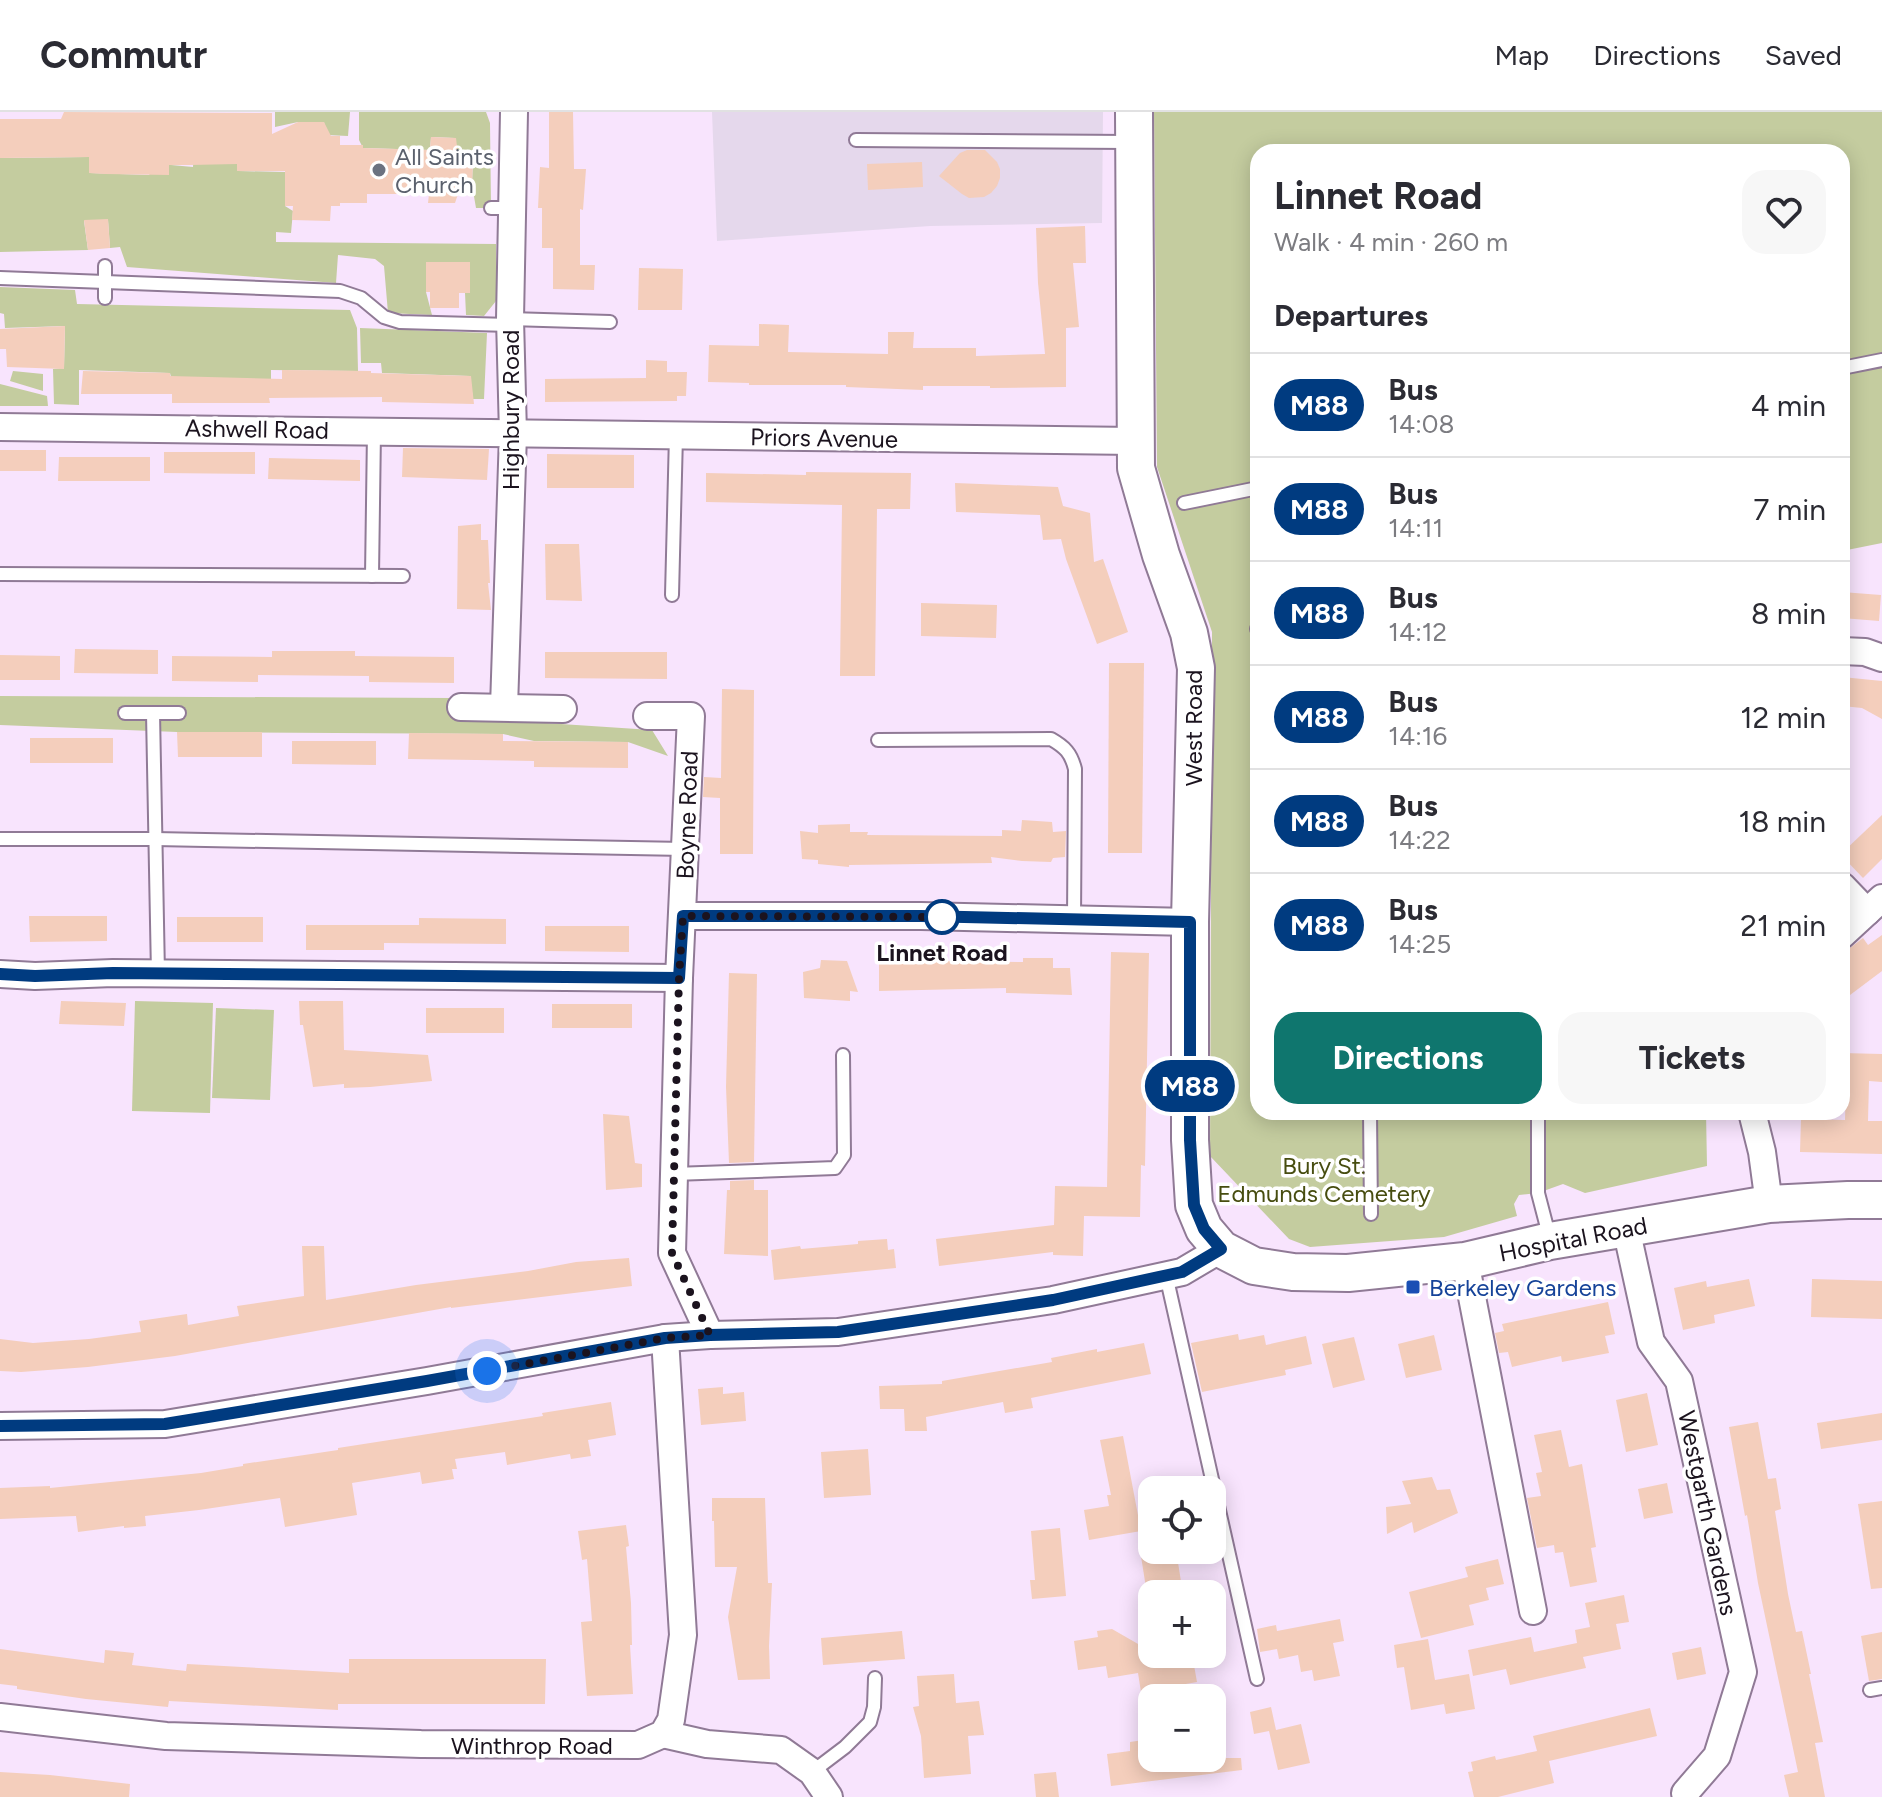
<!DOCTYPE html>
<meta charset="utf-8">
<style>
:root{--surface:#fff;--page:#f7f7f7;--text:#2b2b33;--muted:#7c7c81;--line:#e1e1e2;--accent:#0f766e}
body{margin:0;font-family:Figtree,sans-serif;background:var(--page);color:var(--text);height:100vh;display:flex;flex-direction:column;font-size:30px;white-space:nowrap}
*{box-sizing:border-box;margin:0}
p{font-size:26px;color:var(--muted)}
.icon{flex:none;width:44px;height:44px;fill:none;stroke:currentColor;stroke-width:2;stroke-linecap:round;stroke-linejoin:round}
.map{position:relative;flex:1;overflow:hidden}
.panel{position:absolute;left:1250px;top:32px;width:600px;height:976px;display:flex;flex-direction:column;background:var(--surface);border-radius:24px;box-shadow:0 4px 20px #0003}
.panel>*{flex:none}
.badge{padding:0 16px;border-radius:26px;font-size:28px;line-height:52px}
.tools{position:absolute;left:1138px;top:1364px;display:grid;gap:16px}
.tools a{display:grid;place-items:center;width:88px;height:88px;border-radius:16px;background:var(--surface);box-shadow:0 4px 20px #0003;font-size:40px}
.you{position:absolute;width:40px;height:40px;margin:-20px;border:6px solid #fff;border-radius:50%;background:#1a73e8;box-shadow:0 0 0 12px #1a73e833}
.map>.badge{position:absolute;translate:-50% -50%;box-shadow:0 0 0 4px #fff}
h2{padding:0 24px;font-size:30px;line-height:72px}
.round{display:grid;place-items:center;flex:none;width:84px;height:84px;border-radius:24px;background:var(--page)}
.headline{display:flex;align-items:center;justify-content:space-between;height:136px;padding:0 24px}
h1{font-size:38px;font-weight:700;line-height:60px}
.button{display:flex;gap:16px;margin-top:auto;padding:16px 24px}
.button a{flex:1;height:92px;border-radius:24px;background:var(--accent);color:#fff;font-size:32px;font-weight:700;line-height:92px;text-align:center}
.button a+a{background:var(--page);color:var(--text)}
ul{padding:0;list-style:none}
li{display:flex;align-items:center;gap:24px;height:104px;padding:0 24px;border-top:2px solid var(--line)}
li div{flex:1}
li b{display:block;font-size:30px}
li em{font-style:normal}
li .badge{min-width:88px;font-weight:700;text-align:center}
header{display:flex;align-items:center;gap:48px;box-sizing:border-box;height:112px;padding:0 40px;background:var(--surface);border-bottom:2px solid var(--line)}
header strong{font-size:38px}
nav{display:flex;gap:44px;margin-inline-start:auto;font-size:28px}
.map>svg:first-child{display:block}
.industrial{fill:#e5d8ec}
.green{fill:#c4cc9f}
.building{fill:#f4cebc}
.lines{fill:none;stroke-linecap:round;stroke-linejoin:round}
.lane-casing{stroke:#907a96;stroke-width:16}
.street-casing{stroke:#907a96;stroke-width:30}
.secondary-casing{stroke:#907a96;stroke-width:40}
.lane{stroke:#fff;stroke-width:12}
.street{stroke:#fff;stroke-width:26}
.secondary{stroke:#fff;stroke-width:36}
.line-casing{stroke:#fff;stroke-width:18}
.line{stroke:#003b80;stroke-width:12}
.walk{stroke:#1b131e;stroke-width:8;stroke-dasharray:0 14.4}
.worship-dot{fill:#6b7280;stroke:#fff;stroke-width:3}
.stop-dot{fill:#fff;stroke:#003b80;stroke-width:4}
.transit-dot{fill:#1a4fb4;stroke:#fff;stroke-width:3}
.labels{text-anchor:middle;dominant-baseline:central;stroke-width:7;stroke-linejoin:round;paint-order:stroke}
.worship-label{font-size:24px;fill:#5b616d;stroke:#fff;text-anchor:start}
.street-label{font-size:24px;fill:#1b131e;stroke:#fff}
.stop-label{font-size:24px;font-weight:bold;fill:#1b131e;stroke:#fff}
.park-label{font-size:24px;fill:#474d10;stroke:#fff}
.transit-label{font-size:24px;fill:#164399;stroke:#fff;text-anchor:start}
</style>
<header>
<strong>Commutr</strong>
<nav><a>Map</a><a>Directions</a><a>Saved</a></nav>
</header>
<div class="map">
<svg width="1882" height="1685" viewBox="0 0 1882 1685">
<rect width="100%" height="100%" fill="#f8e4fd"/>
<polygon class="industrial" points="712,0 1103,0 1102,111 930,114 717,129"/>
<g class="green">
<polygon points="275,0 350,0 348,24 326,23 324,10 298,10 275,15"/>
<polygon points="359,0 486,0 490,11 491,96 476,96 472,73 473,44 458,43 455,26 431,25 430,38 363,36 359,28"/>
<polygon points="1154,0 1882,0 1882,431 1842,439 1842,40 1258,40 1258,1000 1706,1000 1707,1054 1585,1081 1563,1072 1538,1081 1519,1083 1514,1092 1517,1104 1444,1125 1310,1135 1289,1127 1210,1044 1212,520 1157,355"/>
<polygon points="171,35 171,53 193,55 194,36 209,52 237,52 238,59 285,60 285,94 293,99 291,121 276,120 276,130 496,132 496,189 484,204 466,203 465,181 470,181 469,150 427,150 426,180 432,203 388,201 384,154 375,147 338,143 336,171 127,155 120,135 110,136 108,108 84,109 88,138 0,140 0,46 89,45 90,61 149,63"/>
<polygon points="0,175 75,178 77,192 350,198 357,216 358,259 271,258 271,268 171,265 170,261 79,258 79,293 54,292 53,257 64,256 65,214 5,216 4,202 0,201"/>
<polygon points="360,216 487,221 484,287 473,287 470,264 382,261 381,251 361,251"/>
<polygon points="13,259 43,262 43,279 10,269"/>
<polygon points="0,272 47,284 48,294 0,294"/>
<polygon points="0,584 452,586 453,605 652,618 668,644 628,630 534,629 503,622 177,620 0,613"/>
<polygon points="135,889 213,891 210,1001 132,999"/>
<polygon points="216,896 274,898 270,988 212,986"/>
</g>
<g class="building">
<polygon points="64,0 272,1 272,22 298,10 324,10 331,24 340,24 340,33 363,33 363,36 430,38 431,25 456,26 458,43 473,43 472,73 461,73 455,91 428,91 429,82 367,82 367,91 340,91 340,94 331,94 330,109 292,108 293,94 285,94 285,59 237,59 237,52 190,53 169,53 169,63 105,62 89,61 89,45 0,46 0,7 61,7"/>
<polygon points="549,0 573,0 574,57 586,57 583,98 580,97 580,153 595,153 594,178 553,177 553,136 542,136 542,96 538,96 540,55 549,56"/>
<polygon points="967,38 985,38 997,50 1000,57 1000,66 997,74 991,81 984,85 969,86 962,82 939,64 960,41"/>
<polygon points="922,50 923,75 868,78 867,52"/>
<polygon points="108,107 110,136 88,138 84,108"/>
<polygon points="1085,114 1086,151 1073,151 1079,215 1066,216 1066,275 990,276 990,274 923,274 923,278 846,275 846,273 749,273 749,271 708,270 709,233 759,234 759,212 789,213 788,240 888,242 888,220 914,220 913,236 976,236 976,244 1045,242 1038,171 1036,116"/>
<polygon points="426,150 470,150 470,181 459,181 459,196 430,196 430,180 426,180"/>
<polygon points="639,156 683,157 682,198 638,198"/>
<polygon points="65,214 64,257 7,255 6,237 0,237 0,217"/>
<polygon points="646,248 667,249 667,260 687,260 686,284 677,284 677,289 545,290 545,267 646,266"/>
<polygon points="282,258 371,259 371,261 471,264 474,292 382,290 382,285 269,286 270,291 172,291 172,282 81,282 83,259 170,261 170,264 282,267"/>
<polygon points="403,336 489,337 487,368 402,365"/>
<rect x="0" y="338" width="46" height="21"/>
<polygon points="164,340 255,340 255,362 164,361"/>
<polygon points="547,342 634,343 634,376 547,376"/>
<polygon points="59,345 150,345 150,369 58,369"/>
<polygon points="269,346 360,348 360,369 268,367"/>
<polygon points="806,360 911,361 910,397 877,397 875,564 840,564 842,393 706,390 706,361 806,363"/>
<polygon points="955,371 1058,375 1063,394 1090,401 1094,450 1103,447 1128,520 1097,532 1066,447 1061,427 1043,428 1040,403 956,400"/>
<polygon points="481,412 481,428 488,428 490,471 488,471 491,498 457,497 458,414"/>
<polygon points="545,432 579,432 582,489 546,488"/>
<polygon points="1842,480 1881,483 1879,509 1842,506"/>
<polygon points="921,491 997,493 996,526 921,524"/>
<polygon points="75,537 158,538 158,562 74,561"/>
<polygon points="272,539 355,539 355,544 454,545 454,571 369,570 369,564 258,563 258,570 172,569 172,544 272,545"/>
<polygon points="545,540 667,540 667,567 545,566"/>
<polygon points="0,543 60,544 60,568 0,568"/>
<polygon points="1109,551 1144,551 1142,741 1108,741"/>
<polygon points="1842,565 1882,569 1882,607 1862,596 1842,594"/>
<polygon points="722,577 754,578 753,742 720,742 720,686 703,685 704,665 721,666"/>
<polygon points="177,620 262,620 262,645 178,645"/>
<polygon points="409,621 503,622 503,629 628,630 628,656 534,655 534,649 408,647"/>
<rect x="30" y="626" width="83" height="25"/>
<polygon points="292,629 376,629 376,653 292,652"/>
<polygon points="1882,703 1882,747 1863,766 1842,744 1842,741"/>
<polygon points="1022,708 1052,710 1053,720 1066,719 1065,745 1053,746 1051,750 1022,749 991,745 992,751 849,753 849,755 818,752 818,748 802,747 800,719 818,721 818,713 850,712 850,720 868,720 867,723 1002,724 1002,718 1021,719"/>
<polygon points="29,804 107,804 107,829 30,830"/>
<rect x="177" y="805" width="86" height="25"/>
<polygon points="419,806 506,807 506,832 384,831 384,838 306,838 306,813 419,813"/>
<polygon points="545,814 629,814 629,840 545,839"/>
<polygon points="1882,823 1882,859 1842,889 1842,842 1863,826 1868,833"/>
<polygon points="1111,840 1149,841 1145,1054 1141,1053 1140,1105 1084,1104 1083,1144 1053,1143 1053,1140 939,1154 936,1127 1054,1113 1055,1074 1107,1075"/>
<polygon points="1023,846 1053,846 1053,856 1070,856 1072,883 1006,881 1006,876 879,879 879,848 1023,850"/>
<polygon points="821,848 847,849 858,880 850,879 850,889 804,886 803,860 820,856"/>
<polygon points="729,861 757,862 754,1050 729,1051 726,975"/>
<polygon points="61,889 126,891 124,914 59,912"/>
<polygon points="299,889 343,889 344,938 428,943 432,969 370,975 344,976 344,972 313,975 303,913 300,913"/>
<rect x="552" y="892" width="80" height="24"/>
<rect x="426" y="896" width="78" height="25"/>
<polygon points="1842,941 1882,942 1882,970 1869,969 1868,1009 1882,1009 1882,1042 1800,1040 1801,1007 1845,1008 1846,969 1842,969"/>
<polygon points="603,1002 629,1004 635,1051 642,1052 642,1075 606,1078"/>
<polygon points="754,1068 754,1078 768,1078 768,1144 724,1142 727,1078 730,1078 730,1069"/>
<polygon points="887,1127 888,1138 894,1137 896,1156 774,1168 771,1138 800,1134 801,1137 858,1132 858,1129"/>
<polygon points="302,1134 324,1134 326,1188 416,1173 528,1159 576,1150 629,1146 632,1174 451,1196 451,1195 175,1244 88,1255 21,1260 0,1259 0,1227 33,1231 89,1227 141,1220 139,1209 187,1202 188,1213 239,1204 237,1194 304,1184"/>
<polygon points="1749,1167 1755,1194 1714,1203 1715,1211 1683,1218 1674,1176 1706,1169 1707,1175"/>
<polygon points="1812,1167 1882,1169 1882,1207 1811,1205"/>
<polygon points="1608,1190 1615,1222 1605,1224 1609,1241 1562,1250 1561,1244 1512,1255 1508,1240 1499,1241 1495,1221 1504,1219 1502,1212"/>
<polygon points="1238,1222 1239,1228 1264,1223 1266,1233 1306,1224 1312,1252 1285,1258 1286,1263 1202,1280 1191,1231"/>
<polygon points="1434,1223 1442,1258 1406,1266 1398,1232"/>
<polygon points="1354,1225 1365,1268 1333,1276 1322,1232"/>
<polygon points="1144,1231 1151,1262 1031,1286 1033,1296 1005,1301 1003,1290 926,1305 927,1319 905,1319 904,1297 880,1297 879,1274 942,1272 942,1269 1052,1250 1051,1246 1097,1237 1097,1240"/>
<polygon points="723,1275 723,1282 744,1280 746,1309 701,1313 698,1277"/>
<polygon points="1647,1281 1658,1333 1626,1340 1616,1288"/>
<polygon points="611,1290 616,1323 588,1328 591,1344 571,1347 570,1342 507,1353 505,1340 455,1347 457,1357 452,1357 454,1367 422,1372 420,1360 352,1371 357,1403 285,1415 280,1386 199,1398 145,1404 146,1414 124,1416 124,1414 78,1420 76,1404 0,1407 0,1376 50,1374 50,1376 201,1361 243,1354 243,1352 338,1338 338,1336 543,1304 542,1301"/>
<polygon points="1882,1301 1882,1328 1821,1337 1817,1311"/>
<polygon points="1758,1310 1768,1367 1776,1366 1781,1397 1775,1399 1788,1482 1796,1520 1802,1519 1811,1562 1809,1562 1823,1630 1815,1631 1825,1685 1789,1685 1784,1663 1798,1660 1758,1471 1747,1403 1745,1404 1729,1315"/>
<polygon points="1561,1318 1569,1355 1582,1352 1596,1435 1591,1436 1597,1470 1570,1475 1563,1440 1555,1441 1554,1433 1537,1436 1527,1386 1541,1384 1536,1361 1542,1360 1534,1323"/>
<polygon points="1123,1324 1141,1419 1089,1428 1084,1398 1109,1394 1107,1383 1111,1383 1100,1328"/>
<polygon points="868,1337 871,1383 824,1386 821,1340"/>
<polygon points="1432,1365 1437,1378 1450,1377 1458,1401 1414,1421 1412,1410 1387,1422 1386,1395 1411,1392 1402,1369"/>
<polygon points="1667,1371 1673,1401 1644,1407 1638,1377"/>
<polygon points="712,1386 765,1386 768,1471 772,1471 769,1534 770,1567 738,1568 728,1505 737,1455 715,1455 714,1409 712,1409"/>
<polygon points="1882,1389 1882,1476 1871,1477 1858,1392"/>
<polygon points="626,1413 629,1434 626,1435 631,1491 632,1533 630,1533 633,1582 587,1584 581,1510 592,1509 587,1447 582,1448 578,1419"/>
<polygon points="1060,1416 1066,1484 1032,1487 1030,1468 1035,1468 1031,1419"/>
<polygon points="1140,1438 1176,1438 1183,1482 1147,1482"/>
<polygon points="1498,1447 1504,1472 1486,1476 1489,1488 1469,1493 1474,1513 1421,1526 1409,1480 1468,1465 1465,1455"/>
<polygon points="1624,1483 1629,1510 1616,1512 1621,1537 1583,1545 1586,1556 1510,1573 1506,1557 1473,1564 1468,1538 1531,1525 1534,1540 1577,1531 1575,1518 1590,1515 1585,1491"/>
<polygon points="1340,1507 1344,1529 1333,1531 1340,1564 1314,1569 1312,1558 1301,1560 1298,1543 1279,1547 1277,1537 1260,1540 1257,1517 1276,1513 1277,1519"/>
<polygon points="1112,1517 1152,1540 1152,1542 1192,1542 1197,1570 1141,1580 1138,1561 1108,1566 1106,1554 1078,1558 1074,1529 1098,1525 1097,1519"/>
<polygon points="902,1519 905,1547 823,1553 821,1526"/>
<polygon points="1882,1520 1882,1567 1869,1569 1861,1524"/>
<polygon points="1428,1527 1435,1568 1469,1562 1475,1597 1446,1602 1444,1592 1411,1598 1404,1555 1397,1556 1394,1533"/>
<polygon points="1701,1535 1706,1562 1677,1568 1672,1541"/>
<polygon points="0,1537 104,1551 105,1538 134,1541 132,1553 186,1559 187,1552 349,1561 349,1547 546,1547 545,1592 338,1592 338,1598 169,1589 168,1595 86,1587 17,1577 17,1574 0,1572"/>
<polygon points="954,1562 956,1591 979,1589 984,1623 968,1624 971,1662 924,1666 921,1624 913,1595 919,1594 917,1564"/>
<polygon points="1271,1595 1276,1618 1301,1612 1310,1651 1278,1658 1269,1619 1254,1622 1250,1600"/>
<polygon points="1650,1596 1657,1624 1549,1649 1554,1671 1498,1685 1474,1685 1468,1660 1473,1659 1471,1650 1495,1644 1496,1648 1537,1639 1533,1624"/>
<polygon points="1150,1627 1152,1646 1241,1646 1242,1658 1111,1674 1107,1642 1130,1639 1130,1630"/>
<polygon points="0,1660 50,1663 130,1672 129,1685 0,1685"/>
<polygon points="1056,1660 1059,1685 1036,1685 1034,1662"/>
</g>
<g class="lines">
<defs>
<g id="lane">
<polyline points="856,28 1130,30"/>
<polyline points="491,96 511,96"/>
<polyline points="105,154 105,186"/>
<polyline points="0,166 340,179 361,186 384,205 400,210 510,213"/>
<polyline points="510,207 610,210"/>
<polyline points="1842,256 1882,248"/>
<polyline points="1184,391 1258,376"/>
<polyline points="0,462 403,464"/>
<polyline points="372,464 374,319"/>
<polyline points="672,483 676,323"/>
<polyline points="1257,517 1258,517"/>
<polyline points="125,601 179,601"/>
<polyline points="153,601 158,862"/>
<path d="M878,628l173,-1c14,8 20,14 24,30l-1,151"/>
<polyline points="0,727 155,727 685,737"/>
<polyline points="1370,1000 1371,1102"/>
<polyline points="1538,1000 1538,1081 1550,1127"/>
<polyline points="674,1062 835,1056 844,1043 843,943"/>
<polyline points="1166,1163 1257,1567"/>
<polyline points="1870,1578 1882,1576"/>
<polyline points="812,1660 845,1635 870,1610 874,1595 875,1566"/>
</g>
<g id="street">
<polyline points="0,315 1135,329"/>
<polyline points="1842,539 1865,540 1882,546"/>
<polyline points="461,595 563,597"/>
<polyline points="504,595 513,322 510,207 514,0"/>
<polyline points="647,604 691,604 679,866 672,1141 710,1223"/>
<polyline points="1842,774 1867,800"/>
<polyline points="683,804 921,804 1190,810"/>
<polyline points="1842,823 1882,786"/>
<polyline points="0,862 35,864 113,861 679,866"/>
<polyline points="1752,1000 1762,1040 1769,1092"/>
<polyline points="1626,1116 1651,1230 1679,1269 1743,1560 1717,1644 1685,1681"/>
<polyline points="1465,1149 1533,1499"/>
<polyline points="0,1314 165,1312 427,1269 665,1226 710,1223 838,1220 1053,1188 1182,1160 1221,1137"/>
<polyline points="0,1605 166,1624 421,1632 638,1633 663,1622 671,1608 683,1523 665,1226"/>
<polyline points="663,1622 707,1632 781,1638 812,1660 829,1685"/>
</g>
<polyline id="secondary" points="1134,0 1136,356 1161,443 1189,521 1196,556 1190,810 1190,1028 1194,1093 1204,1117 1221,1137 1254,1154 1293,1160 1348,1161 1465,1149 1550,1129 1769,1092 1848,1088 1882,1088"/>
</defs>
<use href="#lane" class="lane-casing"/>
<use href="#street" class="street-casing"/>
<use href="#secondary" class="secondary-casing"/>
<use href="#lane" class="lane"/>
<use href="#street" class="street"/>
<use href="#secondary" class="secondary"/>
</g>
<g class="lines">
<defs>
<polyline id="line" points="0,862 35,864 113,861 679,866 683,804 921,804 1190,810 1190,1028 1194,1093 1204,1117 1221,1137 1182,1160 1053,1188 838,1220 710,1223 665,1226 427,1269 165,1312 0,1314"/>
</defs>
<use href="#line" class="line-casing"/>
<use href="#line" class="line"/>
<polyline class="walk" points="487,1259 665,1226 710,1223 672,1141 679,866 683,804 951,805 942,805"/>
</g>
<circle class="worship-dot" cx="379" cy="58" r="8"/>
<circle class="stop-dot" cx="942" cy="805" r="16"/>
<rect class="transit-dot" x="1405" y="1167" width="16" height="16" rx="4"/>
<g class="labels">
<g class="worship-label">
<text x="395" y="44">All Saints<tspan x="395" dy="28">Church</tspan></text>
</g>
<g class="street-label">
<text transform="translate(510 298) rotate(-90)">Highbury Road</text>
<text transform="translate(257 317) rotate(1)">Ashwell Road</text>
<text transform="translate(824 326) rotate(1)">Priors Avenue</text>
<text transform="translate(1193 616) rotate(-90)">West Road</text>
<text transform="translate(687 703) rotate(-88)">Boyne Road</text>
<text transform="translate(1573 1127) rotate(-11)">Hospital Road</text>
<text transform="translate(1708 1401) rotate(78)">Westgarth Gardens</text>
<text x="532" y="1633">Winthrop Road</text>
</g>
<g class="stop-label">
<text x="942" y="840">Linnet Road</text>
</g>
<g class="park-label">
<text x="1324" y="1053">Bury St.<tspan x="1324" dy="28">Edmunds Cemetery</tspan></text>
</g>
<g class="transit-label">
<text x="1429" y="1175">Berkeley Gardens</text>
</g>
</g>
</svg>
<div class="tools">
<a><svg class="icon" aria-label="locate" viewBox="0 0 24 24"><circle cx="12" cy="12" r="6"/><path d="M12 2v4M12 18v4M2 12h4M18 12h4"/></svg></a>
<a>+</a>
<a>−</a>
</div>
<div class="you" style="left:487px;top:1259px"></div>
<b class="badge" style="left:1190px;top:974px;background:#003b80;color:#fff">M88</b>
<section class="panel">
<div class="headline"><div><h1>Linnet Road</h1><p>Walk · 4 min · 260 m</p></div><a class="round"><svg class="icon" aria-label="heart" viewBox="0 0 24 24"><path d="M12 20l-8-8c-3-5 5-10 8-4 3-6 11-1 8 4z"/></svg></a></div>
<h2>Departures</h2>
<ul>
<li><span class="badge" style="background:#003b80;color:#fff">M88</span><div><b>Bus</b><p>14:08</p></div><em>4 min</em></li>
<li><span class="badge" style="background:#003b80;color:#fff">M88</span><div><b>Bus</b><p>14:11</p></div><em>7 min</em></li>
<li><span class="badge" style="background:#003b80;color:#fff">M88</span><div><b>Bus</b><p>14:12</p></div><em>8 min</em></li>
<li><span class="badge" style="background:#003b80;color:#fff">M88</span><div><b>Bus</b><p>14:16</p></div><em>12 min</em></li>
<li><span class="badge" style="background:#003b80;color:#fff">M88</span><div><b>Bus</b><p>14:22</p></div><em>18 min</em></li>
<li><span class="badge" style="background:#003b80;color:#fff">M88</span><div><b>Bus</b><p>14:25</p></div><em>21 min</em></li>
</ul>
<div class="button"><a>Directions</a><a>Tickets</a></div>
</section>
</div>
